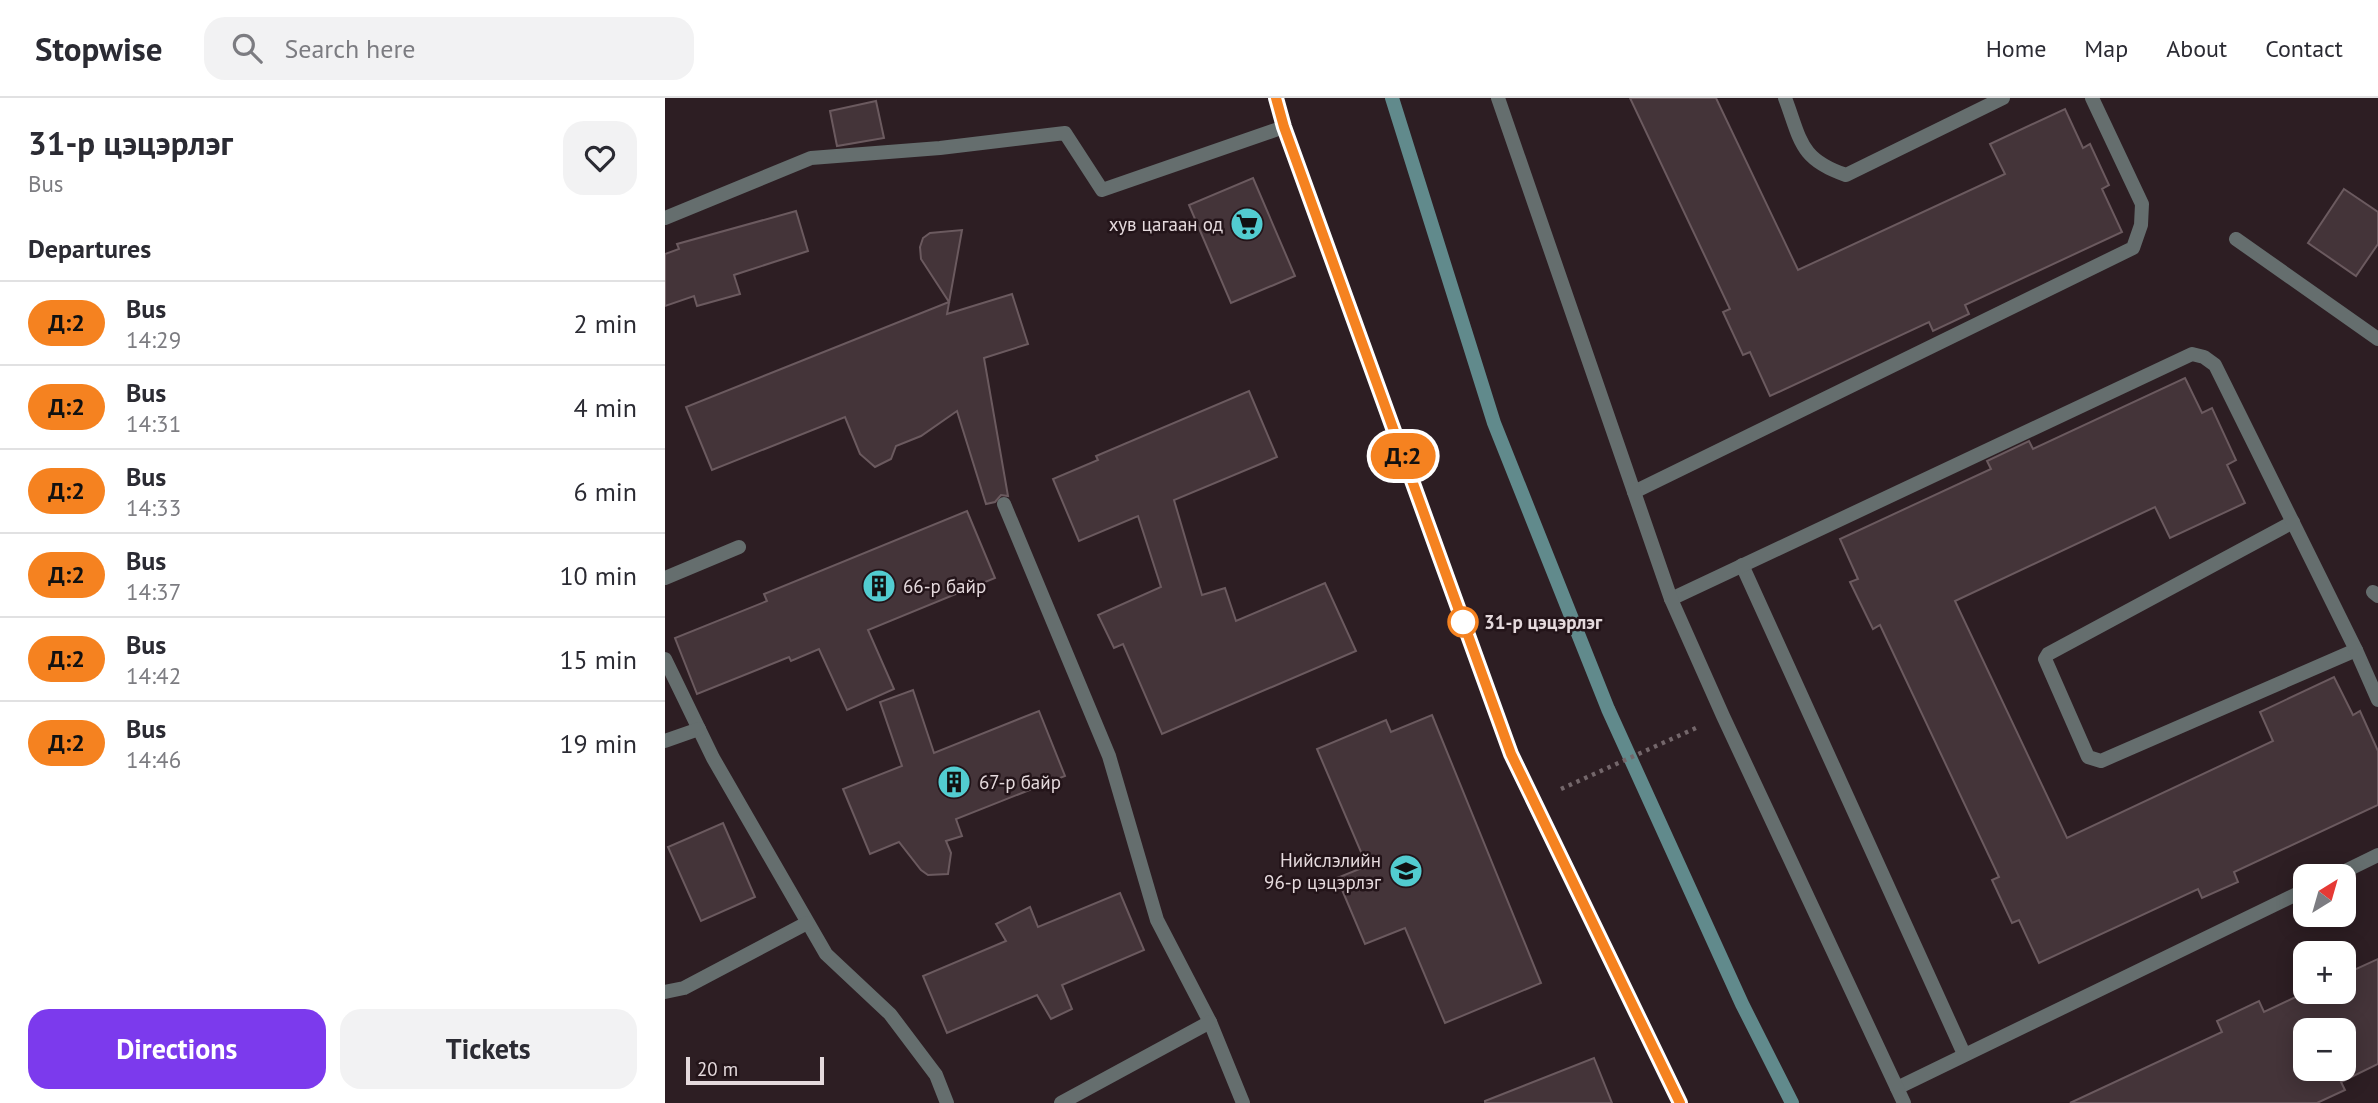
<!DOCTYPE html>
<meta charset="utf-8">
<style>
:root{--surface:#fff;--page:#f2f2f3;--text:#2b2b33;--muted:#7c7c81;--line:#e1e1e2;--accent:#7c3aed}
body{margin:0;font-family:"PT Sans",sans-serif;background:var(--page);color:var(--text);height:100vh;display:flex;flex-direction:column;font-size:26px;white-space:nowrap}
*{box-sizing:border-box;margin:0}
p{font-size:23px;color:var(--muted)}
.icon{flex:none;width:38px;height:38px;fill:none;stroke:currentColor;stroke-width:2;stroke-linecap:round;stroke-linejoin:round}
.map{position:relative;flex:1;overflow:hidden}
.sheet{display:flex;flex-direction:column;background:var(--surface);width:665px}
.sheet>*{flex:none}
.badge{padding:0 14px;border-radius:23px;font-size:24px;line-height:46px}
.needle{width:46px;rotate:37deg}
.buttons{position:absolute;left:1628px;top:766px;display:grid;gap:14px}
.buttons a{display:grid;place-items:center;width:63px;height:63px;border-radius:14px;background:var(--surface);box-shadow:0 4px 18px #0003;font-size:35px}
.scale{position:absolute;left:21px;bottom:18px;width:138px;box-sizing:border-box;padding-left:7px;border:4px solid #e5dadd;border-top:0;font-size:19px;line-height:24px;white-space:nowrap;color:#e5dadd;-webkit-text-stroke:5px #231419;paint-order:stroke}
.map>.badge{position:absolute;translate:-50% -50%;box-shadow:0 0 0 4px #fff}
h2{padding:0 28px;font-size:26px;line-height:63px}
.round{display:grid;place-items:center;flex:none;width:74px;height:74px;border-radius:21px;background:var(--page)}
.summary{display:flex;align-items:center;justify-content:space-between;height:119px;padding:0 28px}
h1{font-size:33px;font-weight:800;line-height:52px}
.button{display:flex;gap:14px;margin-top:auto;padding:14px 28px}
.button a{flex:1;height:80px;border-radius:21px;background:var(--accent);color:#fff;font-size:28px;font-weight:800;line-height:80px;text-align:center}
.button a+a{background:var(--page);color:var(--text)}
ul{padding:0;list-style:none}
li{display:flex;align-items:center;gap:21px;height:84px;padding:0 28px;border-top:2px solid var(--line)}
li div{flex:1}
li b{display:block;font-size:26px}
li em{font-style:normal}
li .badge{min-width:77px;font-weight:700;text-align:center}
header{display:flex;align-items:center;gap:42px;box-sizing:border-box;height:98px;padding:0 35px;background:var(--surface);border-bottom:2px solid var(--line)}
header strong{font-size:33px}
nav{display:flex;gap:38px;margin-inline-start:auto;font-size:24px}
.search{width:490px;height:63px;background:var(--page);display:flex;align-items:center;gap:18px;box-sizing:border-box;padding:0 24px;border-radius:21px;color:var(--muted);font-size:26px}
main{display:flex;flex:1;min-height:0}
.map>svg:first-child{display:block}
.lines{fill:none;stroke-linecap:round;stroke-linejoin:round}
.stream{stroke:#618a8c;stroke-width:14}
.building{fill:#443439;stroke:#6b5a5f;stroke-width:2;fill-rule:evenodd}
.path{stroke:#74676b;stroke-width:4.5;stroke-dasharray:3.5 5;stroke-linecap:butt}
.service{stroke:#656e6e;stroke-width:14}
.minor{stroke:#656e6e;stroke-width:14}
.tertiary{stroke:#656e6e;stroke-width:14}
.line-casing{stroke:#fff;stroke-width:16}
.line{stroke:#f58220;stroke-width:10}
.stop-dot{fill:#fff;stroke:#f58220;stroke-width:3.5}
.labels{text-anchor:middle;dominant-baseline:central;stroke-width:5;stroke-linejoin:round;paint-order:stroke}
.poi-label{font-size:19px;fill:#e5dadd;stroke:#231419;text-anchor:end}
.stop-label{font-size:19px;font-weight:bold;fill:#e5dadd;stroke:#231419;text-anchor:start}
</style>
<header>
<strong>Stopwise</strong>
<div class="search"><svg class="icon" aria-label="search" viewBox="0 0 24 24"><circle cx="10" cy="10" r="6"/><path d="M15 15l6 6"/></svg>Search here</div>
<nav><a>Home</a><a>Map</a><a>About</a><a>Contact</a></nav>
</header>
<main>
<section class="sheet">
<div class="summary"><div><h1>31-р цэцэрлэг</h1><p>Bus</p></div><a class="round"><svg class="icon" aria-label="heart" viewBox="0 0 24 24"><path d="M12 20l-8-8c-3-5 5-10 8-4 3-6 11-1 8 4z"/></svg></a></div>
<h2>Departures</h2>
<ul>
<li><span class="badge" style="background:#f58220;color:#111">Д:2</span><div><b>Bus</b><p>14:29</p></div><em>2 min</em></li>
<li><span class="badge" style="background:#f58220;color:#111">Д:2</span><div><b>Bus</b><p>14:31</p></div><em>4 min</em></li>
<li><span class="badge" style="background:#f58220;color:#111">Д:2</span><div><b>Bus</b><p>14:33</p></div><em>6 min</em></li>
<li><span class="badge" style="background:#f58220;color:#111">Д:2</span><div><b>Bus</b><p>14:37</p></div><em>10 min</em></li>
<li><span class="badge" style="background:#f58220;color:#111">Д:2</span><div><b>Bus</b><p>14:42</p></div><em>15 min</em></li>
<li><span class="badge" style="background:#f58220;color:#111">Д:2</span><div><b>Bus</b><p>14:46</p></div><em>19 min</em></li>
</ul>
<div class="button"><a>Directions</a><a>Tickets</a></div>
</section>
<div class="map">
<svg width="1713" height="1005" viewBox="0 0 1713 1005">
<rect width="100%" height="100%" fill="#2d1e23"/>
<g class="lines">
<polyline class="stream" points="727,0 829,325 943,611 1077,906 1127,1005"/>
</g>
<g class="building">
<polygon points="965,0 1051,0 1133,172 1340,76 1325,46 1400,11 1418,50 1425,46 1444,87 1437,91 1457,134 1300,207 1304,216 1268,233 1264,224 1105,298 1085,254 1078,257 1058,214 1065,211"/>
<polygon points="211,3 219,40 172,48 165,13"/>
<polygon points="588,80 630,178 566,205 524,107"/>
<polygon points="1679,91 1713,114 1713,146 1691,178 1643,145"/>
<polygon points="131,113 143,153 69,177 75,196 32,208 29,198 0,208 0,156 14,151 12,146"/>
<polygon points="297,132 282,216 347,196 363,246 319,260 343,398 336,397 330,404 321,406 292,313 256,338 231,348 226,361 210,369 195,356 180,319 47,372 21,309 284,204 256,161 255,149 258,140 265,135"/>
<polygon points="1520,280 1537,315 1547,310 1571,362 1562,367 1580,405 1505,440 1490,409 1290,503 1402,740 1608,643 1595,614 1669,579 1688,617 1695,613 1713,653 1713,707 1569,774 1573,784 1537,800 1533,791 1374,865 1354,822 1347,825 1327,782 1334,779 1215,527 1208,531 1185,484 1193,481 1175,441 1326,371 1322,363 1364,343 1368,351"/>
<polygon points="584,293 612,359 509,402 537,497 560,490 571,523 660,485 691,553 497,636 458,546 449,550 433,517 496,489 473,418 414,443 388,381 433,362 431,358"/>
<polygon points="302,413 330,480 203,532 229,591 182,612 154,551 126,563 124,559 32,596 10,540 102,503 99,496"/>
<polygon points="248,592 269,655 374,613 400,678 291,721 297,738 281,743 286,755 283,776 263,777 256,772 234,744 205,756 178,691 237,668 215,604"/>
<polygon points="767,617 876,885 780,925 740,830 700,846 672,780 702,768 652,651 721,622 726,634"/>
<polygon points="58,725 90,799 36,823 3,749"/>
<polygon points="455,795 479,852 397,887 407,911 386,921 372,897 282,935 258,878 341,843 331,826 365,809 373,829"/>
<path d="M1713,861v105l-37,18 4,8 -28,13h-247l152,-71 -5,-11 42,-20 5,11 42,-20h37v-17zM1640,933h38v38h-38z"/>
<polygon points="929,960 947,1005 820,1005 820,1003"/>
</g>
<g class="lines">
<polyline class="path" points="896,691 1031,630"/>
<g class="service">
<path d="M1120,0c16,42 14,61 61,77l157,-77"/>
<polyline points="969,394 1468,150 1476,127 1477,106 1427,0"/>
<polyline points="1628,424 1383,556 1380,561 1423,659 1436,663 1691,552"/>
<polyline points="1077,467 1299,956"/>
<polyline points="1006,501 1527,256 1539,259 1550,267 1691,552 1713,602"/>
<polyline points="1668,779 1713,757"/>
<polyline points="1232,990 1640,792"/>
</g>
<g class="minor">
<polyline points="833,0 1006,501 1058,618 1239,1005"/>
<polyline points="0,120 146,60 275,50 400,35 437,92 619,29"/>
<polyline points="1571,141 1713,241"/>
<polyline points="339,406 444,658 492,822 545,924 578,1005"/>
<polyline points="0,480 74,449"/>
<polyline points="1708,494 1713,498"/>
<polyline points="0,561 48,660 161,856 225,916 271,977 282,1005"/>
<polyline points="0,643 34,631"/>
<polyline points="0,894 19,890 142,825"/>
<polyline points="396,1005 545,924"/>
</g>
<polyline class="tertiary" points="611,0 619,29 846,656 1015,1005"/>
</g>
<g class="lines">
<defs>
<polyline id="line" points="611,0 619,29 846,656 1015,1005"/>
</defs>
<use href="#line" class="line-casing"/>
<use href="#line" class="line"/>
</g>
<defs>
<symbol id="supermarket-disc" viewBox="-11 -11 22 22"><circle r="9.5" fill="#52ccd0" stroke="#231419"/><path d="M-6-5.5h2.5l.6 2H6L4.5 2H-2.5L-4.4-4H-6ZM-1.5 3.2a1.3 1.3 0 1 0 .1 0ZM3 3.2a1.3 1.3 0 1 0 .1 0Z" fill="#111"/></symbol>
<symbol id="building-disc" viewBox="-11 -11 22 22"><circle r="9.5" fill="#52ccd0" stroke="#231419"/><path d="M-4-6H4V6H1V3H-1V6H-4ZM-2.5-4.3h1.7v1.8h-1.7ZM.8-4.3h1.7v1.8H.8ZM-2.5-1h1.7V.8h-1.7ZM.8-1h1.7V.8H.8Z" fill="#111"/></symbol>
<symbol id="school-disc" viewBox="-11 -11 22 22"><circle r="9.5" fill="#52ccd0" stroke="#231419"/><path d="M0-5L7-2L0 1L-7-2ZM-4 1L0 2.5L4 1V4Q0 6-4 4Z" fill="#111"/></symbol>
</defs>
<g fill-rule="evenodd">
<use href="#supermarket-disc" x="563" y="107" width="38" height="38"/>
<use href="#building-disc" x="195" y="469" width="38" height="38"/>
<use href="#building-disc" x="270" y="665" width="38" height="38"/>
<use href="#school-disc" x="722" y="754" width="38" height="38"/>
</g>
<circle class="stop-dot" cx="798" cy="524" r="14"/>
<g class="labels">
<g class="poi-label">
<text x="558" y="126">хув цагаан од</text>
<text x="238" y="488" text-anchor="start">66-р байр</text>
<text x="314" y="684" text-anchor="start">67-р байр</text>
<text x="716" y="762">Нийслэлийн<tspan x="716" dy="22">96-р цэцэрлэг</tspan></text>
</g>
<g class="stop-label">
<text x="819" y="524">31-р цэцэрлэг</text>
</g>
</g>
</svg>
<div class="buttons">
<a><svg class="needle" viewBox="-14 -14 28 28"><path d="M0-13l5 13h-10z" fill="#e53935"/><path d="M0 13l5-13h-10z" fill="#7c7c81"/></svg></a>
<a>+</a>
<a>−</a>
</div>
<div class="scale">20 m</div>
<b class="badge" style="left:738px;top:358px;background:#f58220;color:#111">Д:2</b>
</div>
</main>
